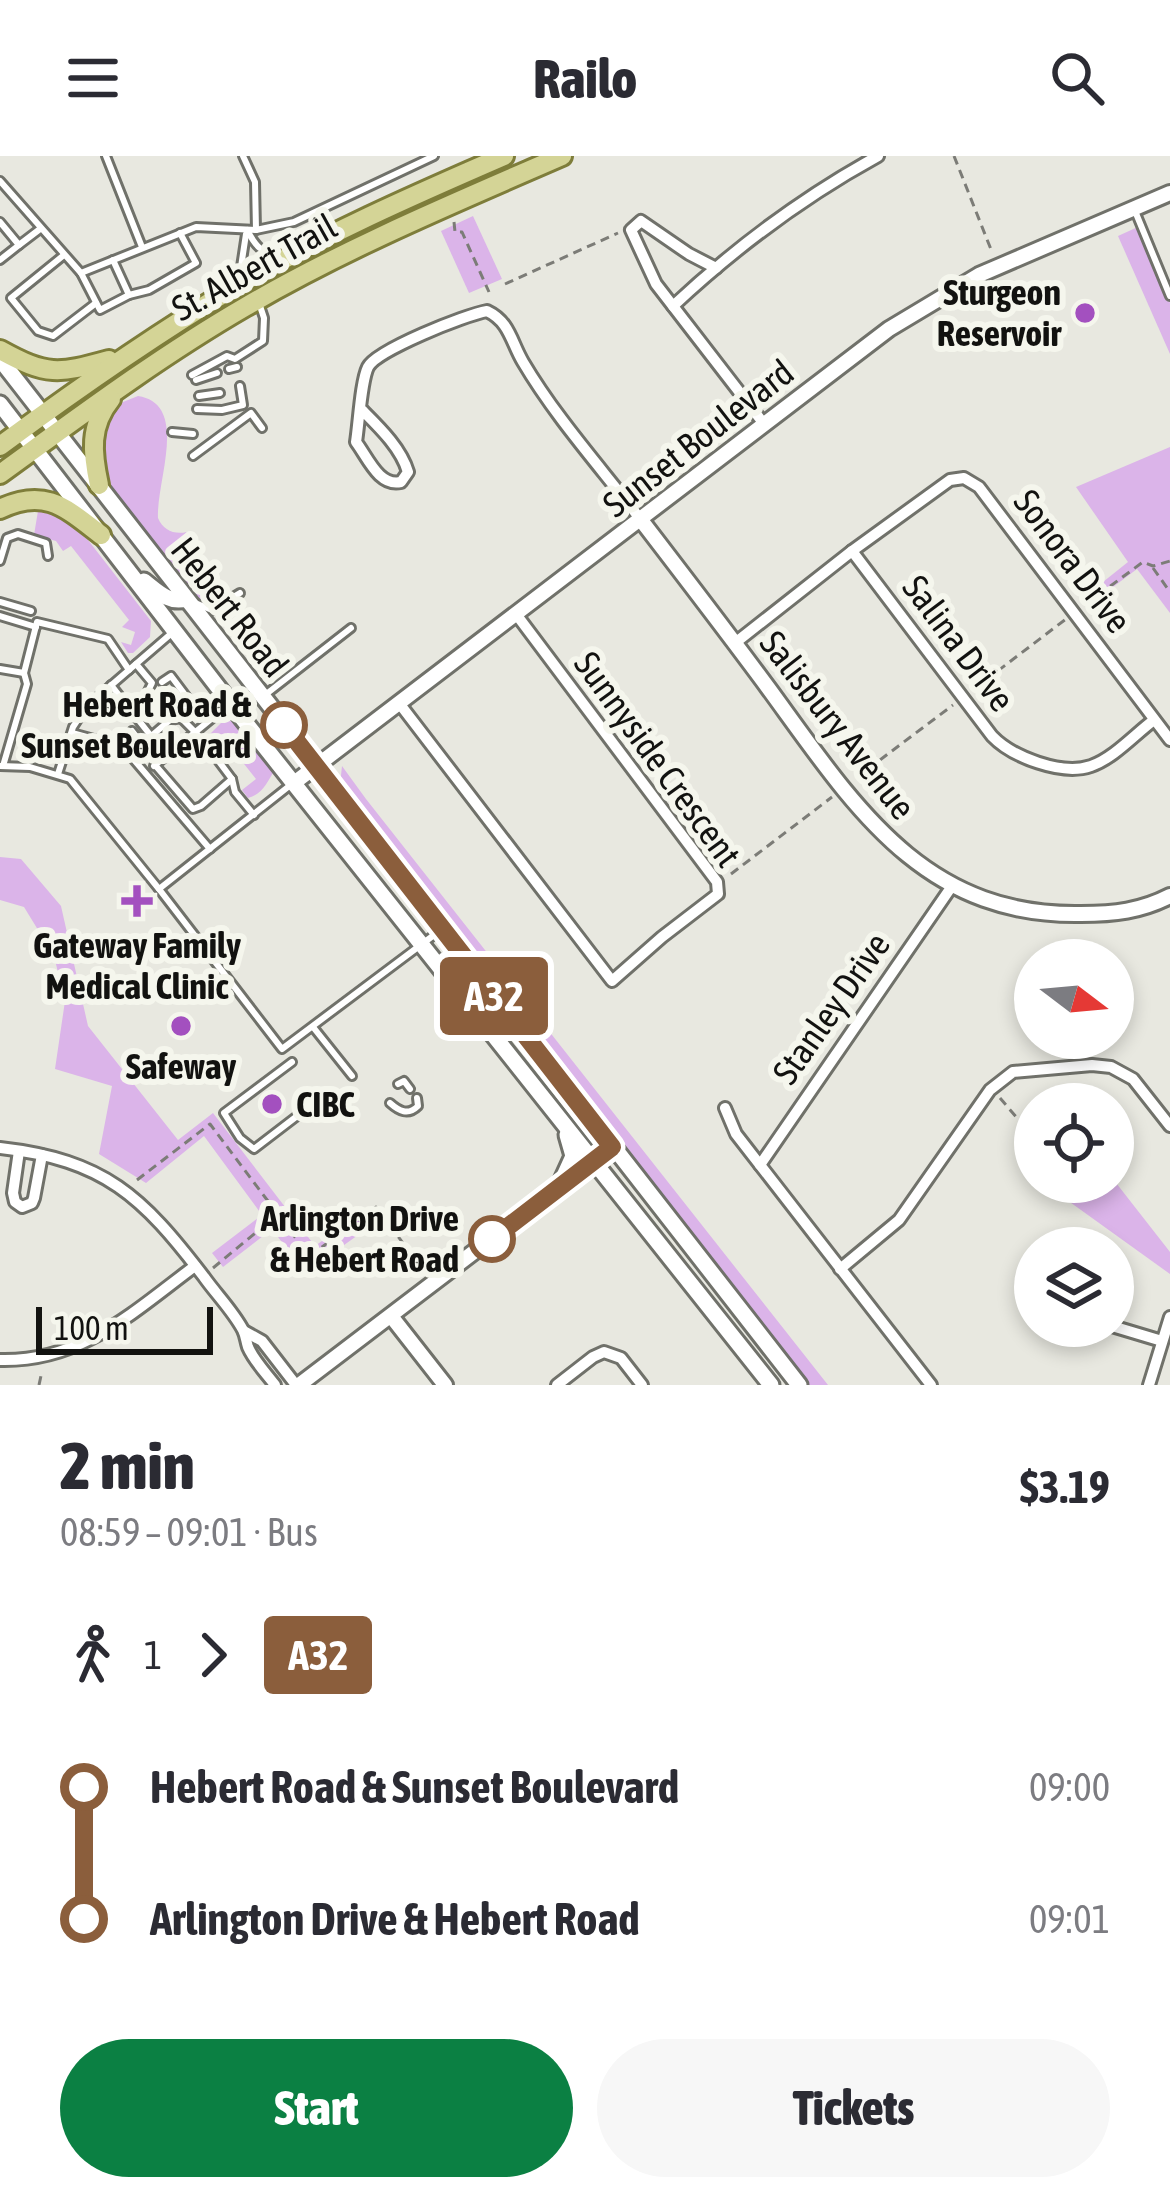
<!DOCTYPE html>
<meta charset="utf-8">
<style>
:root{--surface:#fff;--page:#f7f7f7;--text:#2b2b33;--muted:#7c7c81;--accent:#0b8043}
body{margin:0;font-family:"Asap Condensed",sans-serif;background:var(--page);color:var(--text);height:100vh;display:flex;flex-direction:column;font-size:45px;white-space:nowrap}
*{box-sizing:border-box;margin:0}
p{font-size:39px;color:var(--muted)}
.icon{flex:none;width:66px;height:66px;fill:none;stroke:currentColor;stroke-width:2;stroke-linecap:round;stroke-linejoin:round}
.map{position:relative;height:1229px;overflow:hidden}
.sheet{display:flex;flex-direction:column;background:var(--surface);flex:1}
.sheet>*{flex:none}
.badge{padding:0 24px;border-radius:9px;font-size:42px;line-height:78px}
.needle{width:78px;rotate:106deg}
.tools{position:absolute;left:1014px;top:783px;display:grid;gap:24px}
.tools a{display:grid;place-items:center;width:120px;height:120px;border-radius:50%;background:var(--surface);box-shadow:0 6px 18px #0003;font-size:60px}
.scale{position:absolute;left:36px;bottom:30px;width:177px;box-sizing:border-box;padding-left:12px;border:6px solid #121210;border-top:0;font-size:33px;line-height:42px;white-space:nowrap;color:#121210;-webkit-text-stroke:9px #f5f6ed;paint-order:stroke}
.map>.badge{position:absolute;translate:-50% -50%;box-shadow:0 0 0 6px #fff}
.legs{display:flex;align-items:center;gap:18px;height:132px;padding:0 60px;font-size:39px}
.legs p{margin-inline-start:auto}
.summary{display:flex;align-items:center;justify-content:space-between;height:204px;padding:0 60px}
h1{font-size:66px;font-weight:800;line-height:90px}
.primary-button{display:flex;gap:24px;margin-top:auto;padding:24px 60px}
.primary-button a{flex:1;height:138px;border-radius:72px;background:var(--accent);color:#fff;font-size:48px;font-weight:800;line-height:138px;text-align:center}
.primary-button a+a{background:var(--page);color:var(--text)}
ul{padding:0 60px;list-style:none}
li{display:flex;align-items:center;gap:42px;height:132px;font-size:45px}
li i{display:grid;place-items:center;width:18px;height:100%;margin:0 15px;background:currentColor}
li i::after{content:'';width:30px;height:30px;margin:-15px;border:9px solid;border-radius:50%;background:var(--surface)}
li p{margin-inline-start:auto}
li:first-child i{background:linear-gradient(#0000 50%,currentColor 0)}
li:last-child i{background:linear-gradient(currentColor 50%,#0000 0)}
header{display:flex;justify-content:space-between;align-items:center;height:156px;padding:0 60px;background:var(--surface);font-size:54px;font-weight:800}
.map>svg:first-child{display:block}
.green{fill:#dbb4e9}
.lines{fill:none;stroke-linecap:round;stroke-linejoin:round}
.service-casing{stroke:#70716a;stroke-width:12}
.minor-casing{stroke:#70716a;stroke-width:16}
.tertiary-casing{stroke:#70716a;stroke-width:20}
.secondary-casing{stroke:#70716a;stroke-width:21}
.primary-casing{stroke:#7e7d3a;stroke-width:24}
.path{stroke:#7c7c77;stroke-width:3;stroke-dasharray:9 6;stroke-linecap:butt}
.service{stroke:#fff;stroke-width:6}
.minor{stroke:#fff;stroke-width:10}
.tertiary{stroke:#fff;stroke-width:14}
.secondary{stroke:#fff;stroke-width:15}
.primary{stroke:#d4d496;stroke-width:18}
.line-1-casing{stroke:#fff;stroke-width:27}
.line-1{stroke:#8b5e3c;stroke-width:18}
.poi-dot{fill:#a350bf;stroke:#f5f6ed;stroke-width:4.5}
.stop-1-dot{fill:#fff;stroke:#8b5e3c;stroke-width:6}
.labels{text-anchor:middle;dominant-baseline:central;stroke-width:12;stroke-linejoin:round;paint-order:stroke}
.street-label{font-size:36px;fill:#121210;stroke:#f5f6ed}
.poi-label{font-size:36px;font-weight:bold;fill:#121210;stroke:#f5f6ed}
.stop-label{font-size:36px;font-weight:bold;fill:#121210;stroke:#f5f6ed;text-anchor:end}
</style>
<header><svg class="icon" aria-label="menu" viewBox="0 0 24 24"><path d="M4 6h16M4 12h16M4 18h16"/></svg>Railo<svg class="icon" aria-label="search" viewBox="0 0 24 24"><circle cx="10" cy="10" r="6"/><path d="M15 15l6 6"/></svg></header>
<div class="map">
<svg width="1170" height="1229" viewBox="0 0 1170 1229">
<rect width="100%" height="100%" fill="#e8e8e0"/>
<g class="green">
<polygon points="473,60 502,123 469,137 441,75"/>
<polygon points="1140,70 1170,147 1170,198 1118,80"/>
<path d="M138,240c52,8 18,85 20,122 5,12 16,17 29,14l-7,7 41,54 -8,6 -11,1 -11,-7 -86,-115 -6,-22 4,-35 20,-19z"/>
<polygon points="1170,291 1170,457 1137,413 1089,449 1083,442 1128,406 1076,331"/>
<polygon points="39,349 74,366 151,465 150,481 133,497 128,497 121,486 131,489 135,476 122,471 129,464 71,390 63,395 56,385 34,379"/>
<path d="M228,564l9,4 38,46c-8,12 -12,24 -27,28l-6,-8 14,-11 -31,-39 -9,6 -7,-11 12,-12z"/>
<polygon points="342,610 366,643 828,1229 808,1229 340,629"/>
<polygon points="0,701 21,703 61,750 88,870 178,984 213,957 315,1090 369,1051 379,1064 305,1117 272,1073 223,1111 212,1097 262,1059 204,980 146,1027 99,998 112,930 55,913 65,845 54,800 24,751 0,744"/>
<polygon points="1113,1023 1170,1096 1170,1118 1042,1026 1113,1026"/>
</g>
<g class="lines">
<defs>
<g id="service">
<polyline points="106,0 142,91"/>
<polyline points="243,0 255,26 256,74"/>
<polyline points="0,25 81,117 196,71 256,74 294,66 434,0"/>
<polyline points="1135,55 1170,140"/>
<polyline points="0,66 19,89 40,73"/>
<path d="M247,74c8,15 15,25 33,24"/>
<polyline points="64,99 11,142 38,175 53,180 96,147"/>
<polyline points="0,104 19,89"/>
<polyline points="113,104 129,139"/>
<polyline points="81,117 100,154 129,139 149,134 196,107 180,77"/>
<polyline points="239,124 246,78"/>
<polyline points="229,213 237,211"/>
<polyline points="192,219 227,200 235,203 263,185 264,162 259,147"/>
<polyline points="196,224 217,217"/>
<polyline points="199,240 220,237"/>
<polyline points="197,253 222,254 243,249 240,230"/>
<polyline points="172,276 193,278"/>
<polyline points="193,300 251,257 262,272"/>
<polyline points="0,405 7,382 18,378 46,387 48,400"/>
<polyline points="0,446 31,455"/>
<polyline points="195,447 212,454 240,437"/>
<polyline points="0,460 36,471"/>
<polyline points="136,508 152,527 148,535 153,541"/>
<polyline points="0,513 24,517"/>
<polyline points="162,526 171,520 189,544 182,553"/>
<polyline points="111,529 151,580"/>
<polyline points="102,538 113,552"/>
<polyline points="265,539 351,472"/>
<polyline points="165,557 170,564 181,562 182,553 178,547"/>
<polyline points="181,562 202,583 232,623 235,636 254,659"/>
<polyline points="132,575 142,588 170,564"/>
<polyline points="72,577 123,591 210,693"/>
<polyline points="155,609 193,653 201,650 232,623"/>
<polyline points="0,610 30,611 70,623 159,733 282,893 442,773"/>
<polyline points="3,610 27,528 24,517 37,466 108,483 129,514"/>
<polyline points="154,610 227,550"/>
<polyline points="58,618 73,571 86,551 173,476"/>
<polyline points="159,733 293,627"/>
<polyline points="313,871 352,920"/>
<polyline points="292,906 224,957 240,982 254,993 318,944"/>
<polyline points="398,928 404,925 410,933"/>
<path d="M390,947c9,8 18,13 28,3l-1,-8"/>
</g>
<g id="minor">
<polyline points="716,112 689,98 641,65 631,74 656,128 764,268"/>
<path d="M673,150c61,-57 132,-110 205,-150"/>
<path d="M362,254c17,17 39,38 46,62l-7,10c-22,5 -33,-24 -45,-40 3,-19 5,-61 12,-75 9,-17 97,-52 119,-56 23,11 24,31 36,51 33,56 79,107 118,158"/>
<path d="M852,395l140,185c20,21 70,40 99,30 23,-8 44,-32 63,-46"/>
<polyline points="735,487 852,395 950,324 964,322 979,331 1170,584"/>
<polyline points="399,547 612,825 662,781 718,738 717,726 516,458"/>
<polyline points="725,952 736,978 931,1229"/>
<path d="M0,992c105,12 142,48 204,129 12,17 29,34 39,53 3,6 3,11 5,17 6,14 18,26 27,38"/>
<polyline points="19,995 13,1037 15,1046 22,1051 32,1047 34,1042 42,999"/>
<polyline points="760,1009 952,730"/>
<polyline points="840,1113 899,1064 990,934 1013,916 1092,909 1111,911 1133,923 1170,970"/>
<polyline points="1112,1170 1162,1185"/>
<polyline points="244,1175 262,1185 296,1229"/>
<path d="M0,1204c82,2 133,-48 195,-94"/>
<polyline points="557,1229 593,1201 604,1196 621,1202 642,1229"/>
<polyline points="1149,1229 1170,1161"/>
</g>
<g id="tertiary">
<path d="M641,364c43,56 86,112 128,169 84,115 153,228 312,225 33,0 60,-3 89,-18"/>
<polyline points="294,627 889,173 979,119 1170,37"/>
<polyline points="391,1160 445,1229"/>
<polyline points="299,1229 612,991"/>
</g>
<g id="secondary">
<polyline points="0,203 799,1229"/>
<polyline points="0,248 230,547 771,1229"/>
<path d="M144,425c13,10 25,23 42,18"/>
<polyline points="558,1033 573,1000 567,979"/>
</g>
<g id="primary">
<path d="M0,194c47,26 58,24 109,10"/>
<path d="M0,290c77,-57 156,-112 238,-161 85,-50 176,-90 266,-129"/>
<path d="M0,318c80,-58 159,-117 245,-167 101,-59 209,-104 317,-151"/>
<path d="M99,329c-7,-32 -10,-59 12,-86"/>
<path d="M0,353c45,-22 66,-1 101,26"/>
</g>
</defs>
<use href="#service" class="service-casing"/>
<use href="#minor" class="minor-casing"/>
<use href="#tertiary" class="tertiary-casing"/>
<use href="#secondary" class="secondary-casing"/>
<use href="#primary" class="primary-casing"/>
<g class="path">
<polyline points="954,0 992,96"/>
<polyline points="454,66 455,76 462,76 489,136"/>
<polyline points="505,128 618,77"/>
<polyline points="1153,412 1170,436"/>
<polyline points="1086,448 1143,406 1153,410 1170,405"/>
<polyline points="974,533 1066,463"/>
<polyline points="856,622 953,549"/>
<polyline points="731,718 832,641"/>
<polyline points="1000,942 1035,983"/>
<polyline points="137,1024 210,968 307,1097 314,1097 376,1051 423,1114"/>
<polyline points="213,1112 277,1059"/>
<polyline points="39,1229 42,1215"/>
</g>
<use href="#service" class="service"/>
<use href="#minor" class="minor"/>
<use href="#tertiary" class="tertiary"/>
<use href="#secondary" class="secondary"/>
<use href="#primary" class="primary"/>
</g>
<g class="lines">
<defs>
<polyline id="line-1" points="284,569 612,991 492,1083"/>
</defs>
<use href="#line-1" class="line-1-casing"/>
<use href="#line-1" class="line-1"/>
</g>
<g class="poi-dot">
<circle cx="1085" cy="157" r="12"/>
<path d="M131 727h12v12h12v12h-12v12h-12v-12h-12v-12h12z"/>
<circle cx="181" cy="870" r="12"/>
<circle cx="272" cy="948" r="12"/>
</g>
<g class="stop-1-dot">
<circle cx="284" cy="569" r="21"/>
<circle cx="492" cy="1083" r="21"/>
</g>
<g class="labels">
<g class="street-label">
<text transform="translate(254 111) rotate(-29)">St. Albert Trail</text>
<text transform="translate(698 282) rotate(-38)">Sunset Boulevard</text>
<text transform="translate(1073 405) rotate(53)">Sonora Drive</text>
<text transform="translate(230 451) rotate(52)">Hebert Road</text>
<text transform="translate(959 487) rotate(53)">Salina Drive</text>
<text transform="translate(838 569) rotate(52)">Salisbury Avenue</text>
<text transform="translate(658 603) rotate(54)">Sunnyside Crescent</text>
<text transform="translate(831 852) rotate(-55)">Stanley Drive</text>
</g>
<g class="poi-label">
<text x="1061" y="136" text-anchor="end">Sturgeon<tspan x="1061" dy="41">Reservoir</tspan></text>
<text x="137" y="789">Gateway Family<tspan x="137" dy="41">Medical Clinic</tspan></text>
<text x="181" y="910">Safeway</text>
<text x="296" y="948" text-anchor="start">CIBC</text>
</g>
<g class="stop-label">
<text x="251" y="548">Hebert Road &amp;<tspan x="251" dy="41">Sunset Boulevard</tspan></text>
<text x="459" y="1062">Arlington Drive<tspan x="459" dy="41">&amp; Hebert Road</tspan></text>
</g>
</g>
</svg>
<div class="tools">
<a><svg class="needle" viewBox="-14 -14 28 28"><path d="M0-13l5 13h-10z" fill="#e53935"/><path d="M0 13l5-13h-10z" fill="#7c7c81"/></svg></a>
<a><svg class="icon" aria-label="locate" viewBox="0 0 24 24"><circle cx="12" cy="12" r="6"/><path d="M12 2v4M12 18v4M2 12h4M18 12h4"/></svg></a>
<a><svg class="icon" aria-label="layers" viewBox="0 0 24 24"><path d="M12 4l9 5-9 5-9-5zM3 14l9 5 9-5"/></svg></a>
</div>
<div class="scale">100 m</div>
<b class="badge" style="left:494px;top:840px;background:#8b5e3c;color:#fff">A32</b>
</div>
<section class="sheet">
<div class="summary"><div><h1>2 min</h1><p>08:59 – 09:01 · Bus</p></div><b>$3.19</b></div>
<div class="legs"><svg class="icon" aria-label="walk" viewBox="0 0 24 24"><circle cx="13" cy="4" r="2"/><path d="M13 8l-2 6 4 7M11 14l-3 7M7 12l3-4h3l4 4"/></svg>1<svg class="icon" aria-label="forward" viewBox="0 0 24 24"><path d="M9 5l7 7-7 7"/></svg><b class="badge" style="background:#8b5e3c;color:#fff">A32</b></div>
<ul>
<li><i style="color:#8b5e3c"></i><b>Hebert Road &amp; Sunset Boulevard</b><p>09:00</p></li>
<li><i style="color:#8b5e3c"></i><b>Arlington Drive &amp; Hebert Road</b><p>09:01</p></li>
</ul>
<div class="primary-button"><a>Start</a><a>Tickets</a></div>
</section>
